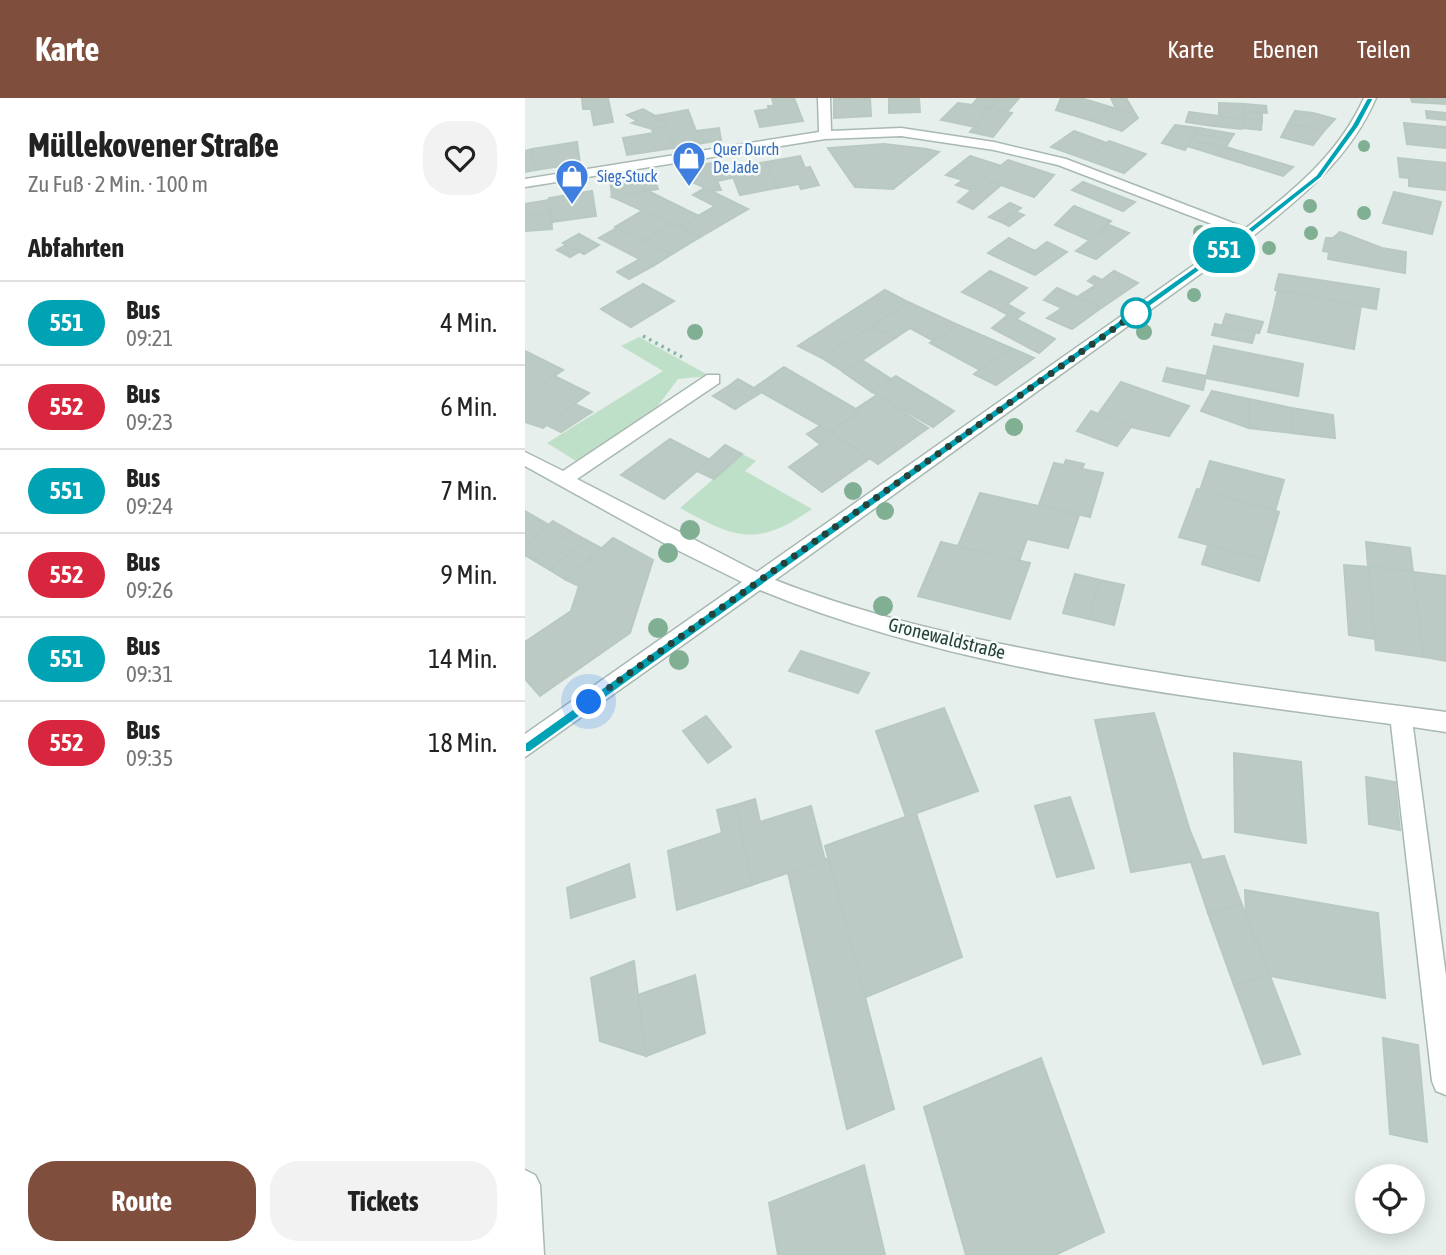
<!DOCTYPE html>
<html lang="de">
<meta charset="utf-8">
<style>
:root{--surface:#fff;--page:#f2f2f2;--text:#222;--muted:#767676;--line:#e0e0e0;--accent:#804e3d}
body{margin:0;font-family:"Asap Condensed",sans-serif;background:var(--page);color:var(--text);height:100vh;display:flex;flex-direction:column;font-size:26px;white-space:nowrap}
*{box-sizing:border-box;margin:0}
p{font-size:23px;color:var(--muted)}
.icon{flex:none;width:38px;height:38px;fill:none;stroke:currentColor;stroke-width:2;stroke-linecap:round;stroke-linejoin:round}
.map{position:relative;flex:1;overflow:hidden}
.side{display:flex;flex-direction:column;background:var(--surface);width:525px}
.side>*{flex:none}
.badge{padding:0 14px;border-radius:23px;font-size:24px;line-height:46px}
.buttons{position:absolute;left:830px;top:1066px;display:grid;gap:14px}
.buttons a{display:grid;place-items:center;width:70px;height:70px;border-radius:50%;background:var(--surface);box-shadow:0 4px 18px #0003;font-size:35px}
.you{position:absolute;width:35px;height:35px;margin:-18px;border:5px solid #fff;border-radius:50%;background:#1a73e8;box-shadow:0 0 0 10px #1a73e833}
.map>.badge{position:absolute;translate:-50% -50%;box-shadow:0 0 0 4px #fff}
h2{padding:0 28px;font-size:26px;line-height:63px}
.round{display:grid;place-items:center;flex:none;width:74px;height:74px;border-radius:28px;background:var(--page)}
.summary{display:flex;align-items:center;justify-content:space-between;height:119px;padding:0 28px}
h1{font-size:33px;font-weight:700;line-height:52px}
.cta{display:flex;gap:14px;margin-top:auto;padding:14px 28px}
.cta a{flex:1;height:80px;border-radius:28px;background:var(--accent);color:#fff;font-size:28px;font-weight:700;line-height:80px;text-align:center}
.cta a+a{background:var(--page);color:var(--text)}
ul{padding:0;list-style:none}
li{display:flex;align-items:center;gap:21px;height:84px;padding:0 28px;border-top:2px solid var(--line)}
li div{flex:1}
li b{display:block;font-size:26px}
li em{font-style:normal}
li .badge{min-width:77px;font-weight:700;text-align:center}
header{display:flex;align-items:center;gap:42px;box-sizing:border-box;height:98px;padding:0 35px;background:var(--accent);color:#fff}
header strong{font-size:33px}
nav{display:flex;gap:38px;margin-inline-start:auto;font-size:24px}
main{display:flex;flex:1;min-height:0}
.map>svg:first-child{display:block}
.green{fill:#bfe0c8}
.building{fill:#bbcac4;stroke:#b8c9c2;stroke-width:2}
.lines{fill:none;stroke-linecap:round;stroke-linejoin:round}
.minor-casing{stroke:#a8b8b2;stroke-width:3}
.path{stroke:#86b3a5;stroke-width:3.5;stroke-dasharray:2.5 4.5;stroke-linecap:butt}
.minor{fill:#fff;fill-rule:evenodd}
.tree{fill:#80af93}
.line{fill:#00a3b4;stroke:#fff;stroke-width:2}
.walk{stroke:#24423a;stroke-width:7;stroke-dasharray:0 12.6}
.stop-dot{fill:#fff;stroke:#00a3b4;stroke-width:3.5}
.labels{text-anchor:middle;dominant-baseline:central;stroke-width:5;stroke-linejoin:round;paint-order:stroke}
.far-shop-label{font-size:16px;fill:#366cbe;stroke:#f7fbf9;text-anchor:start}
.street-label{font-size:19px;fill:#24423a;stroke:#f7fbf9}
</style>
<header>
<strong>Karte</strong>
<nav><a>Karte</a><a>Ebenen</a><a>Teilen</a></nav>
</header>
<main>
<section class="side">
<div class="summary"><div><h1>Müllekovener Straße</h1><p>Zu Fuß · 2 Min. · 100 m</p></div><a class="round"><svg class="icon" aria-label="heart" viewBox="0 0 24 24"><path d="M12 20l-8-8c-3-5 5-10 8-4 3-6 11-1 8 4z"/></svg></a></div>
<h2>Abfahrten</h2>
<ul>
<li><span class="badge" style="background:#00a3b4;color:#fff">551</span><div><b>Bus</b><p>09:21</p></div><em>4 Min.</em></li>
<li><span class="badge" style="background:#d7263d;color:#fff">552</span><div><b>Bus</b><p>09:23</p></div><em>6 Min.</em></li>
<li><span class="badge" style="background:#00a3b4;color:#fff">551</span><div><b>Bus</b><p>09:24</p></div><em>7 Min.</em></li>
<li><span class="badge" style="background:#d7263d;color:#fff">552</span><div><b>Bus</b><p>09:26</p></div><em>9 Min.</em></li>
<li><span class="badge" style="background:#00a3b4;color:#fff">551</span><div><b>Bus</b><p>09:31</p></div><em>14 Min.</em></li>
<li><span class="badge" style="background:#d7263d;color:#fff">552</span><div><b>Bus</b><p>09:35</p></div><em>18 Min.</em></li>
</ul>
<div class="cta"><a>Route</a><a>Tickets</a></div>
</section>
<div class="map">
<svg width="921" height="1157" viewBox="0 0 921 1157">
<rect width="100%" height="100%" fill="#e6efeb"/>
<g class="green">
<polygon points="114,239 185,278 153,281 129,313 51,363 22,345 138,273 96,248"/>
<path d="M217,356l14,7 -11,10 67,38c-56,39 -77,29 -132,-1z"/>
</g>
<g class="building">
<polygon points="57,0 83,0 88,24 69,27 66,11 58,11"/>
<polygon points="247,0 269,0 278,23 235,29 230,13 244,11 243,8 249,8"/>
<polygon points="345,0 346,18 309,20 309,1"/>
<polygon points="364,0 394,0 395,14 364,15"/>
<polygon points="453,0 474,0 465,11 447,7"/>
<polygon points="474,0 494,0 482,14 465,11"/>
<polygon points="536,0 556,0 585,9 567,23 531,12"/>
<polygon points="586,0 601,0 611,17 591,11"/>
<polygon points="886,0 921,0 921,6 887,4"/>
<polygon points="433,5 447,7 465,11 450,29 416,22"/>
<polygon points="694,5 719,6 720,21 694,18"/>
<polygon points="719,6 741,8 742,15 719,14"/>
<polygon points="585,9 611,17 613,20 597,33 567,23"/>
<polygon points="118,11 141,24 143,29 127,31 107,25 112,23 102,17"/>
<polygon points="465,11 487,15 468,39 445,34"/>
<polygon points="163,12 171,33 194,30 196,42 149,50 141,24 130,18"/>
<polygon points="770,13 788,15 810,21 799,33 763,26"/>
<polygon points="901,13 921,15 921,22 902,20"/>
<polygon points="664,14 694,18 720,21 717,31 688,28 661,24"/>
<polygon points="719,14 737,15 737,23 720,21"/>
<polygon points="720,21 737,23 736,32 717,30"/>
<polygon points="879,25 921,29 921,50 882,46"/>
<polygon points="763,26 778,28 799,33 788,47 756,39"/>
<polygon points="650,27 674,30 660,52 637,45"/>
<polygon points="143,29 149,50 102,57 98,40 128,35 127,31"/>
<polygon points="674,30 709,36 705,42 671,36"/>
<polygon points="549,33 582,45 560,61 526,49"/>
<polygon points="671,36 705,42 701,49 666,43"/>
<polygon points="584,43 621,56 599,75 560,61"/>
<polygon points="666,43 701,49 691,57 662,48"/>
<polygon points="52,44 55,65 10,72 7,51"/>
<polygon points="359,46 402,51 414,54 368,91 330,89 303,50"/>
<polygon points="701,49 768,69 758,78 691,57"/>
<polygon points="7,51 10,72 0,74 0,53"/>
<polygon points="275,58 280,70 285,69 294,87 276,91 274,86 252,90 241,64"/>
<polygon points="445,58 476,68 446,92 431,87 438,82 421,77"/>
<polygon points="873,60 921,65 921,92 884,88 884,80 875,79"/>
<polygon points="483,62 529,77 509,99 459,81"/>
<polygon points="241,64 252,90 215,97 205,71"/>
<polygon points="186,65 189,73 205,71 207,80 192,83 196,92 187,93 167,84 162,69"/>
<polygon points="127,75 133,91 87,99 85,82"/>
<polygon points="459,81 476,87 448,111 433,104"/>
<polygon points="558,84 610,104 598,113 547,92"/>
<polygon points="180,90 223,111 175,139 154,129 190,108 168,97"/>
<polygon points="67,93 71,118 26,124 24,100"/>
<polygon points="123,93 174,118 154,129 87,99"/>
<polygon points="869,94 916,104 907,136 858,125"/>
<polygon points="24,102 26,114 0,119 0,106"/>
<polygon points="485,105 496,110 476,124 464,119"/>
<polygon points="549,108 586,123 564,142 530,127"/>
<polygon points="119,112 147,126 119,143 90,129"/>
<polygon points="26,114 27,131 0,133 0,119"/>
<polygon points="491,114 499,117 484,128 476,124"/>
<polygon points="147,126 175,139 147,156 119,143"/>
<polygon points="584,127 604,135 571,161 551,153"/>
<polygon points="92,130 119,143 147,156 128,168 74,140"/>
<polygon points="815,134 857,150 881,154 880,175 803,161 804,154 798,153 801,140 808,140"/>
<polygon points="54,136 74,147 59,156 38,145"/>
<polygon points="484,140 510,153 522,144 542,154 510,177 463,155"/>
<polygon points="41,147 54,154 45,159 32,152"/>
<polygon points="115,161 128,168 104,181 92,174"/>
<polygon points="465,173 502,190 475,212 437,194"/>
<polygon points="589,173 613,185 576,210 552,199 571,187 563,183 569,178 577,182"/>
<polygon points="754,176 854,191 851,211 750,192"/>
<polygon points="118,186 149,203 106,229 76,211"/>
<polygon points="532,190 552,199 576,210 547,231 522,220 537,210 519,202"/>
<polygon points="360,192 383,204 297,260 273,248"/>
<polygon points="753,192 836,208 829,251 743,234"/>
<polygon points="383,204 433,227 409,243 385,230 370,240 347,228"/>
<polygon points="482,206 499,215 491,221 474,212"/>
<polygon points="701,216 738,224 734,235 697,228"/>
<polygon points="483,217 491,221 530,241 514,255 467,230"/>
<polygon points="690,226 730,235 727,245 687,237"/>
<polygon points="433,227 486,250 455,272 405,245"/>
<polygon points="347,228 370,240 319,274 297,260"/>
<polygon points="689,248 778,266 773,298 681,280"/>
<polygon points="486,250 509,260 471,287 449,276"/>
<polygon points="0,253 38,272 0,299"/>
<polygon points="337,262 366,281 347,294 318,274"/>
<polygon points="259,269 331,311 334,314 305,333 229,290"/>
<polygon points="642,270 681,278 678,292 638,283"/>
<polygon points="29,278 64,295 18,330 0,324 0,299"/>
<polygon points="371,278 429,313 408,329 347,294"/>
<polygon points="213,281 229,290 237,294 227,300 204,288"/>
<polygon points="596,284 664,308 644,338 606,329 573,316"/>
<polygon points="204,288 227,300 210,311 188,298"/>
<polygon points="687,293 724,301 724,330 676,313"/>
<polygon points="352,297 403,330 353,366 305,333 334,314 331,311"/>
<polygon points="724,301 767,310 767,335 724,330"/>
<polygon points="50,306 67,314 36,334 22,327"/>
<polygon points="767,310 808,317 810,340 767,335"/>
<polygon points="566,313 606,329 592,348 552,333"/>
<polygon points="295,328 310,336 295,346 282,336"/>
<polygon points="310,336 344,361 297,394 264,369"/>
<polygon points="145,341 185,362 139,401 96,377"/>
<polygon points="200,347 217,356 189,381 172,373"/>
<polygon points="541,362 559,366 557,371 578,375 565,419 514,407 529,365 539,367"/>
<polygon points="685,363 759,382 750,413 675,392"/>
<polygon points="672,391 754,414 740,462 654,439"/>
<polygon points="455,395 554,417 543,450 502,441 494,463 433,448"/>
<polygon points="0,413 24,427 0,447"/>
<polygon points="28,423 45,433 10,463 0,457 0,447"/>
<polygon points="45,433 61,442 25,472 10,463"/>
<polygon points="88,440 128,462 105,535 15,598 0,581 0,544 46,513 54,488 41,482"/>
<polygon points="61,442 76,450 41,482 25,472"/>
<polygon points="416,444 505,465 485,521 393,498"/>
<polygon points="841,444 885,450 888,474 843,468"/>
<polygon points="683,447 740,462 734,483 677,466"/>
<polygon points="819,467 844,469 850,541 824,537"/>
<polygon points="843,468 888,474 899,559 851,552"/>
<polygon points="888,474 921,478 921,563 899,559"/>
<polygon points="550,476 575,482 564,521 538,515"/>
<polygon points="575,482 599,487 589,527 564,521"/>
<polygon points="276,553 344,575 333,595 264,573"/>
<polygon points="419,610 453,693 381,719 351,633"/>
<polygon points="629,615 665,733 677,762 606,774 570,622"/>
<polygon points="181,618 206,649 183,665 158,633"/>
<polygon points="709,655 776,664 781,745 710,734"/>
<polygon points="841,679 870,684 875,732 844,726"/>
<polygon points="545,699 569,770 532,779 510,708"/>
<polygon points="230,701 235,724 286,708 300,762 227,787 211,707"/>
<polygon points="211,707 227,787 152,812 143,753 197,735 192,712"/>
<polygon points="391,715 437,859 339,900 300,748"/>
<polygon points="699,758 717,807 683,815 666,764"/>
<polygon points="304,760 369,1011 322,1031 263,775"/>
<polygon points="104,766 110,799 46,820 42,790"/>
<polygon points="720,792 853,815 860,900 745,878 721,816"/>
<polygon points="717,807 745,878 709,887 683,815"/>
<polygon points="109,863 113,897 121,958 75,943 66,880"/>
<polygon points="170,877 180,935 121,958 113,897"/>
<polygon points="745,878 775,956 738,966 709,887"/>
<polygon points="858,940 893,947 902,1044 865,1036"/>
<polygon points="516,960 579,1134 530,1157 441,1157 399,1009"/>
<polygon points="339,1067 360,1157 253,1157 244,1105"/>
</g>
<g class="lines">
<defs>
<g id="minor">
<path d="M293,0h12l1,33 70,-3 93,14 72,17 180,69c48,-38 93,-74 118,-130h12c-26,60 -73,98 -123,138l-478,344c81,32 166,52 251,69 139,28 280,45 420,63v20l-33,-5 33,249v119l-10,-4 -4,-10 -41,-357c-211,-29 -432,-52 -631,-134l-235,167v-23l217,-152 -71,-35 -146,-81v-14l38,19 144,-96h12v8l-142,96 180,93 481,-338 -180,-69 -64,-15 -93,-14 -76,3 -300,48v-8l294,-47z"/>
<polygon points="0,1072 10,1077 15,1087 19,1157 0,1157"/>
</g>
</defs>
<use href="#minor" class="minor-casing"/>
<polyline class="path" points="118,238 157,259"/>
<use href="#minor" class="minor"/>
</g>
<g class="tree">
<circle cx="839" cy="48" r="6"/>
<circle cx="785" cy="108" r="7"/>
<circle cx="839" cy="115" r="7"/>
<circle cx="675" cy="134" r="7"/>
<circle cx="786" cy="135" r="7"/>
<circle cx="744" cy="150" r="7"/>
<circle cx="708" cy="168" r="7"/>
<circle cx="669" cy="197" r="7"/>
<circle cx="170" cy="234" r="8"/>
<circle cx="619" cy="234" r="8"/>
<circle cx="489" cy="329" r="9"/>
<circle cx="328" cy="393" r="9"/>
<circle cx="360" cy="413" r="9"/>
<circle cx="165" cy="432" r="10"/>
<circle cx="143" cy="455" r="10"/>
<circle cx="358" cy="508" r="10"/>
<circle cx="133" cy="530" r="10"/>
<circle cx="154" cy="562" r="10"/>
</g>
<polygon class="line" points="842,0 849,0 834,28 796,80 726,136 5,654 0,654 0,645 720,133 791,77 827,27"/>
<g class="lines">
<polyline class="walk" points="64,604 611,215"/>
</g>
<defs>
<symbol id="shop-pin" viewBox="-11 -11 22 30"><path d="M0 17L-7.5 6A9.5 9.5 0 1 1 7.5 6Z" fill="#3f7fe0" stroke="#f7fbf9"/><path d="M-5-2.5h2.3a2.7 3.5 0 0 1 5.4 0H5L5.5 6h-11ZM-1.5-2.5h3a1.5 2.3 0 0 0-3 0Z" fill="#fff"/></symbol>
</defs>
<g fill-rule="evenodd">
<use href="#shop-pin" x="145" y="41" width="38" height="52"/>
<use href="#shop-pin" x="28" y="59" width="38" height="52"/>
</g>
<circle class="stop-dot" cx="611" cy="215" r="14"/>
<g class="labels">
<g class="far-shop-label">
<text x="188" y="51">Quer Durch<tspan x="188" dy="18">De Jade</tspan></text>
<text x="72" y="78">Sieg-Stuck</text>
</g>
<g class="street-label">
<text transform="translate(422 540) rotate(14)">Gronewaldstraße</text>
</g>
</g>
</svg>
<div class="buttons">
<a><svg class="icon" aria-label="locate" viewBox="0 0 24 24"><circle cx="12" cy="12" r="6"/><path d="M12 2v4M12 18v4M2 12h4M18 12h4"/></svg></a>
</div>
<div class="you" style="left:64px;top:604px"></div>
<b class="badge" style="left:699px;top:152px;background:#00a3b4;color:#fff">551</b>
</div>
</main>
